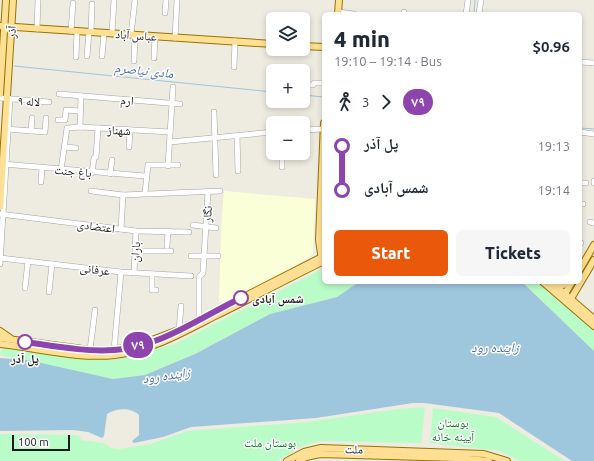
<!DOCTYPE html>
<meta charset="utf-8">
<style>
:root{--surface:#fff;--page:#f6f6f7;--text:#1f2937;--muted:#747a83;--accent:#ea580c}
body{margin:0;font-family:Ubuntu,"Noto Naskh Arabic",sans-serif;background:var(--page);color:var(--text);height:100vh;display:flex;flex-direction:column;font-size:15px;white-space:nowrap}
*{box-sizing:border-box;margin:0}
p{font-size:13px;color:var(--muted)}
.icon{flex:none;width:22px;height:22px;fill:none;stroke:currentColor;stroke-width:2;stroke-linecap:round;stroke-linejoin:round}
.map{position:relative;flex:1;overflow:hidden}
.details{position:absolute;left:322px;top:12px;width:260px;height:272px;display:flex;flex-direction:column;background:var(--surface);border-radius:6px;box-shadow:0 2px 6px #0003}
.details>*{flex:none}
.badge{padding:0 8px;border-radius:13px;font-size:14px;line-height:26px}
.controls{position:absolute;left:266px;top:12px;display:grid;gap:8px}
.controls a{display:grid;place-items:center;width:44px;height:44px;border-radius:6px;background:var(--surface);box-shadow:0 2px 6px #0003;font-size:20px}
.scale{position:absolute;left:12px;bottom:10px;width:58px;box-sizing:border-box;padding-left:4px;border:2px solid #1c1c1c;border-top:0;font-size:11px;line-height:14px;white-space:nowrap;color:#1c1c1c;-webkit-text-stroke:3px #fff;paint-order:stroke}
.map>.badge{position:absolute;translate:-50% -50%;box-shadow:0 0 0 2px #fff}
.legs{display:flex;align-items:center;gap:6px;height:44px;padding:0 12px;font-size:13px}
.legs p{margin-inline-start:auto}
.headline{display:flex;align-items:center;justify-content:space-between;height:68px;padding:0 12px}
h1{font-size:22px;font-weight:800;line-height:30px}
.button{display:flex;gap:8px;margin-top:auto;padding:8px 12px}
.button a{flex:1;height:46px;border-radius:6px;background:var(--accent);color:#fff;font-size:16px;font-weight:800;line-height:46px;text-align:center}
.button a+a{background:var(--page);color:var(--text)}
ul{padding:0 12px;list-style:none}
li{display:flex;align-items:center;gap:14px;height:44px;font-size:15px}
li i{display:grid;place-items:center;width:6px;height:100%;margin:0 5px;background:currentColor}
li i::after{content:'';width:10px;height:10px;margin:-5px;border:3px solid;border-radius:50%;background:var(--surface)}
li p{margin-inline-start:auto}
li:first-child i{background:linear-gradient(#0000 50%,currentColor 0)}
li:last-child i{background:linear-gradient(currentColor 50%,#0000 0)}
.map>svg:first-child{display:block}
.education{fill:#faffd8}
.park{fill:#bafcc8}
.water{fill:#9ec7de}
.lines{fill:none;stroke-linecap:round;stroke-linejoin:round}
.stream{stroke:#9ec7de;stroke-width:1}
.minor-casing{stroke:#a3a3a3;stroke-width:6}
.major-casing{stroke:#937600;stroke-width:8}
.minor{stroke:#fff;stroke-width:5}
.major{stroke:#ffdf94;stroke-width:6}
.line-1-casing{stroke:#fff;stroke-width:9}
.line-1{stroke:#8e44ad;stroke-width:6}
.stop-1-dot{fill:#fff;stroke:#8e44ad;stroke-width:2}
.labels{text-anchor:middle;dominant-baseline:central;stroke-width:3;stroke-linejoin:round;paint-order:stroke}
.street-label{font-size:12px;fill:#1c1c1c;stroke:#fff}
.stop-label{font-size:12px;font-weight:bold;fill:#1c1c1c;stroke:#fff;text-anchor:start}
.park-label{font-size:12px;fill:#067e20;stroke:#fff}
.water-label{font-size:13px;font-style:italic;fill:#446baf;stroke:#fff}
</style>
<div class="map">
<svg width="594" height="461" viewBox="0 0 594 461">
<rect width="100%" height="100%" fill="#eeebe1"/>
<polygon class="education" points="224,191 315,199 313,254 281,277 219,303 221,228"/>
<g class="park">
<polygon points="324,268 324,282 359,282 337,297 270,314 195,354 145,375 113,379 0,355 1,350 5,348 58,356 114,360 175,344"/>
<polygon points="522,282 542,282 594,328 594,351"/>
<polygon points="425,407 421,443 320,441 293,449 294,451 277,461 0,461 0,434 73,435 80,436 81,440 104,443 111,448 119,449 150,444 187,431 307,422 398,409"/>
<polygon points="433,408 496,417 565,461 520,461 500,451 430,443"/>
</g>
<path class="water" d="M359,282h163l72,69v110h-22l-73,-48 -75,-10h-11l-97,15 -125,9 -28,10 -29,6 -2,-2 7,-6v-20c-8,-8 -23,-7 -32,-1l-3,22 -2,2 -14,-6 -15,-2 -73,1v-73l28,2 85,19 32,-4 50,-21 75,-40 67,-17z"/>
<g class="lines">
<g class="stream">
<polyline points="474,14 475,0"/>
<polyline points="14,66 273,92"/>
<polyline points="303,95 323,97"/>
<polyline points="580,128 594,129"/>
</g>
<defs>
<g id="minor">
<polyline points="338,12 354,14"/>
<polyline points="165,13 166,0"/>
<polyline points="403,14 404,12"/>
<polyline points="466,14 468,0"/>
<polyline points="479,14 481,0"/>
<polyline points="37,29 38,0"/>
<polyline points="71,31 73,3"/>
<polyline points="91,32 92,4"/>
<polyline points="112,33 114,0"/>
<polyline points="131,35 135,0"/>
<polyline points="175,38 177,0"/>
<polyline points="87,56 89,32"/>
<polyline points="102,56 104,33"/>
<polyline points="76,57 77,31"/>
<polyline points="154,58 155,36"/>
<polyline points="134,61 135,35"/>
<polyline points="580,62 594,63"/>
<polyline points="234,67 235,41"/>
<polyline points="308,85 313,85 314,83 324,83"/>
<polyline points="59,94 180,104"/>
<polyline points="0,98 49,102"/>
<polyline points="214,112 216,175"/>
<polyline points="58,120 65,120 66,110 80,111"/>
<polyline points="80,127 81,96"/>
<polyline points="6,129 45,132 46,118"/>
<polyline points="303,130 324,129"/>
<polyline points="31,131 32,118"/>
<polyline points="580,132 594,134"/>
<polyline points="237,136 238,171"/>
<polyline points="170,142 273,132"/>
<polyline points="65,147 76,148"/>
<polyline points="129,147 130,130"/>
<polyline points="3,164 145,176"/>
<polyline points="168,166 173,87"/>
<polyline points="282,167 282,153"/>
<polyline points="61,170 67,128 80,127 170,132"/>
<polyline points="92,173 94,158 96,157 98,128"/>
<polyline points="110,174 112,160"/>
<polyline points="594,181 594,183"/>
<polyline points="41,182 42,168"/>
<polyline points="580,183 586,183"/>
<polyline points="91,191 123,195 220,191"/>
<polyline points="145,193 148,165 178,165"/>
<polyline points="580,204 583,204"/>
<polyline points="0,214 136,231 189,232"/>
<polyline points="590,222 594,223"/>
<polyline points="193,225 216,228"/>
<polyline points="121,229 123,195"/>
<polyline points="580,243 581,243"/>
<polyline points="167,246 168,231"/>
<polyline points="135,251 171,251"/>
<polyline points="191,256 218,256"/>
<polyline points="0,258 121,272 191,276"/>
<polyline points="0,264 10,99"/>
<polyline points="134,273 136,231"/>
<polyline points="152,274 152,290 156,290"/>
<polyline points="25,288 28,261"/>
<polyline points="49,292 52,264"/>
<polyline points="199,319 199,277 203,273 208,192"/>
<polyline points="179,330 181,306"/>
<polyline points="90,350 95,310"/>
<polyline points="114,350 121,272"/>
</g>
<g id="major">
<polyline points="338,14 339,0"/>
<polyline points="0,26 273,44"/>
<polyline points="303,46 324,47"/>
<polyline points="0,94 6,0"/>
<polyline points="0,207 13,0"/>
<polyline points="322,260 319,240 324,123"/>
<polyline points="580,269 594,245"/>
<polyline points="543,282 594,326"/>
<polyline points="551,282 594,319"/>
<polyline points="553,284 563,285 570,282"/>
<polyline points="563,297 572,282"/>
<polyline points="569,302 594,260"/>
<polyline points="0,331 10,338"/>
<polyline points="0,338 90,350 114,350 139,345 181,329 324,256"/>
<path d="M0,344c37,4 77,15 115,11 35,-4 67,-22 98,-38 37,-18 74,-38 111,-56"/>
<polyline points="287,461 304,452 321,448 484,454 507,461"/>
<polyline points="299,461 306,457 320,454 457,458 489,461"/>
</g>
</defs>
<use href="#minor" class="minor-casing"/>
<use href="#major" class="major-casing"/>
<use href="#minor" class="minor"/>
<use href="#major" class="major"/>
</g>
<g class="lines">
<defs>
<path id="line-1" d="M25,342c29,4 60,10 89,8 45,-2 87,-33 127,-52"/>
</defs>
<use href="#line-1" class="line-1-casing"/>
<use href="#line-1" class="line-1"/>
</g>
<g class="stop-1-dot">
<circle cx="241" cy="298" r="7"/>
<circle cx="25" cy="342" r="7"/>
</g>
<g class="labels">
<g class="street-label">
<text transform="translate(11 32) rotate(-87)">آذر</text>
<text transform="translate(136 35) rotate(4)">عباس آباد</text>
<text transform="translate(127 100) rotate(5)">ارم</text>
<text transform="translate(29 101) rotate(4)">۹ لاله</text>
<text transform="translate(119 130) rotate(3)">شهناز</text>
<text transform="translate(73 171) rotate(5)">باغ جنت</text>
<text transform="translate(207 214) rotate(-87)">نگار</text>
<text transform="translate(96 226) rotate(7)">اعتضادی</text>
<text transform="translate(135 252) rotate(-86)">باران</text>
<text transform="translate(95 269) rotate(7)">عرفانی</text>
<text transform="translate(354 449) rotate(1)">ملت</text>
</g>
<g class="stop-label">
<text x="252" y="298">شمس آبادی</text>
<text x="25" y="358" text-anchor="middle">پل آذر</text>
</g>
<g class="park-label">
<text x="453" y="422">بوستان<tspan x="453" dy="14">آیینه خانه</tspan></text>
<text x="270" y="442">بوستان ملت</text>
</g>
<g class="water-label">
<text transform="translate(144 70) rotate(6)">مادی نیاصرم</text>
<text x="495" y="347">زاینده رود</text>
<text transform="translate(166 375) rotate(-8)">زاینده رود</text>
</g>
</g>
</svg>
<div class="controls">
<a><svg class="icon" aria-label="layers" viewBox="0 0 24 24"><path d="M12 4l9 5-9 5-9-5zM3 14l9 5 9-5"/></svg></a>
<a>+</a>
<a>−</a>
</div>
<div class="scale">100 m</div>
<b class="badge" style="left:138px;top:345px;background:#8e44ad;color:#fff">۷۹</b>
<section class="details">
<div class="headline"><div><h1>4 min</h1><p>19:10 – 19:14 · Bus</p></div><b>$0.96</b></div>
<div class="legs"><svg class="icon" aria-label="walk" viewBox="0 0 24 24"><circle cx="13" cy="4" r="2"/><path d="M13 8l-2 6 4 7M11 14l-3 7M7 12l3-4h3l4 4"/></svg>3<svg class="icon" aria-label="forward" viewBox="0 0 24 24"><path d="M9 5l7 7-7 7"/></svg><b class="badge" style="background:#8e44ad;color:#fff">۷۹</b></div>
<ul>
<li><i style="color:#8e44ad"></i><b>پل آذر</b><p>19:13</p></li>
<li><i style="color:#8e44ad"></i><b>شمس آبادی</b><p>19:14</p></li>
</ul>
<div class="button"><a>Start</a><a>Tickets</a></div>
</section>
</div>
